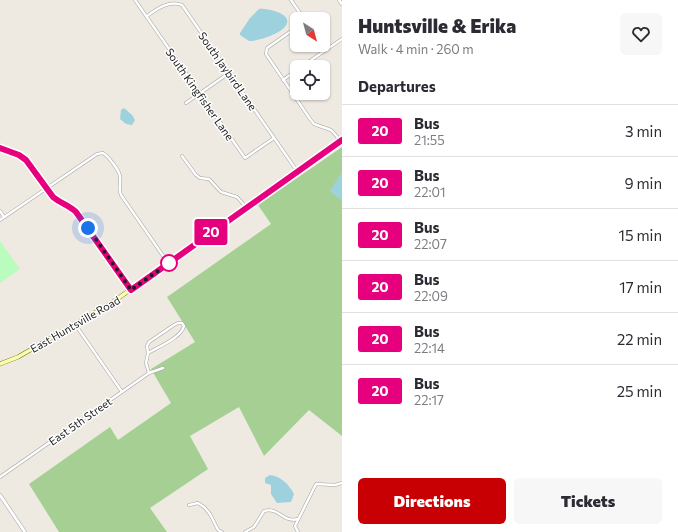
<!DOCTYPE html>
<meta charset="utf-8">
<style>
:root{--surface:#fff;--page:#f7f7f7;--text:#2b2b33;--muted:#7c7c81;--line:#e1e1e2;--accent:#c80004}
body{margin:0;font-family:Commissioner,sans-serif;background:var(--page);color:var(--text);height:100vh;display:flex;flex-direction:column;font-size:15px;white-space:nowrap}
*{box-sizing:border-box;margin:0}
p{font-size:13px;color:var(--muted)}
.icon{flex:none;width:22px;height:22px;fill:none;stroke:currentColor;stroke-width:2;stroke-linecap:round;stroke-linejoin:round}
.map{position:relative;flex:1;overflow:hidden}
.drawer{display:flex;flex-direction:column;background:var(--surface);width:336px}
.drawer>*{flex:none}
.badge{padding:0 8px;border-radius:3px;font-size:14px;line-height:26px}
.needle{width:26px;rotate:144deg}
.controls{position:absolute;left:290px;top:12px;display:grid;gap:8px}
.controls a{display:grid;place-items:center;width:40px;height:40px;border-radius:6px;background:var(--surface);box-shadow:0 1px 3px #0004;font-size:20px}
.you{position:absolute;width:20px;height:20px;margin:-10px;border:3px solid #fff;border-radius:50%;background:#1a73e8;box-shadow:0 0 0 6px #1a73e833}
.map>.badge{position:absolute;translate:-50% -50%;box-shadow:0 0 0 2px #fff}
h2{padding:0 16px;font-size:15px;line-height:36px}
.round{display:grid;place-items:center;flex:none;width:42px;height:42px;border-radius:6px;background:var(--page)}
.headline{display:flex;align-items:center;justify-content:space-between;height:68px;padding:0 16px}
h1{font-size:19px;font-weight:800;line-height:30px}
.button{display:flex;gap:8px;margin-top:auto;padding:8px 16px}
.button a{flex:1;height:46px;border-radius:6px;background:var(--accent);color:#fff;font-size:16px;font-weight:800;line-height:46px;text-align:center}
.button a+a{background:var(--page);color:var(--text)}
ul{padding:0;list-style:none}
li{display:flex;align-items:center;gap:12px;height:52px;padding:0 16px;border-top:1px solid var(--line)}
li div{flex:1}
li b{display:block;font-size:15px}
li em{font-style:normal}
li .badge{min-width:44px;font-weight:700;text-align:center}
main{display:flex;flex:1;min-height:0}
.map>svg:first-child{display:block}
.forest{fill:#a6d093}
.park{fill:#bafcbe}
.water{fill:#9ed1de}
.lines{fill:none;stroke-linecap:round;stroke-linejoin:round}
.minor-casing{stroke:#a3a3a3;stroke-width:3.5}
.tertiary-casing{stroke:#a3a3a3;stroke-width:4}
.secondary-casing{stroke:#6c7600;stroke-width:4.5}
.minor{stroke:#fff;stroke-width:2.5}
.tertiary{stroke:#fff;stroke-width:3}
.secondary{stroke:#fafcb1;stroke-width:3.5}
.line-casing{stroke:#fff;stroke-width:9}
.line{stroke:#e6007e;stroke-width:6}
.walk{stroke:#1c1c1c;stroke-width:4;stroke-dasharray:0 7.2}
.stop-dot{fill:#fff;stroke:#e6007e;stroke-width:2}
.labels{text-anchor:middle;dominant-baseline:central;stroke-width:3;stroke-linejoin:round;paint-order:stroke}
.street-label{font-size:11px;fill:#1c1c1c;stroke:#fff}
</style>
<main>
<div class="map">
<svg width="342" height="532" viewBox="0 0 342 532">
<rect width="100%" height="100%" fill="#eee9e1"/>
<polygon class="forest" points="342,147 342,436 309,410 264,456 239,407 190,436 208,469 150,508 167,532 59,532 29,484 110,427 118,440 171,403 151,369 195,342 167,297 271,224 258,205"/>
<polygon class="park" points="0,241 20,269 0,283"/>
<g class="water">
<path d="M259,9c7,-1 31,4 28,14 -2,10 -29,18 -38,18l-9,-6v-2l10,-15z"/>
<polygon points="124,108 132,115 135,120 132,125 126,124 120,119 121,110"/>
<polygon points="342,172 342,201 330,191"/>
<path d="M270,475c10,1 19,9 24,19l-3,8 -14,1 -6,-9v-9l-6,-2v-5z"/>
</g>
<g class="lines">
<defs>
<g id="minor">
<polyline points="135,0 245,158 274,138"/>
<polyline points="291,0 304,19"/>
<path d="M147,16c10,-7 22,-16 35,-11l115,166"/>
<polyline points="297,27 267,48 266,54 310,119 314,124 331,130 341,141"/>
<polyline points="322,45 325,50"/>
<polyline points="301,67 342,39"/>
<polyline points="283,80 297,70"/>
<polyline points="186,103 229,73"/>
<path d="M0,148l19,7 7,5 27,37c7,6 16,8 23,15l55,78"/>
<polyline points="182,156 196,175 200,178 209,179 221,192 237,197 246,207"/>
<polyline points="0,211 4,217"/>
<path d="M0,220l97,-66 6,-1c5,3 16,17 17,23 1,7 -2,13 1,19l47,68"/>
<polyline points="74,325 77,327 122,392"/>
<path d="M148,353l-1,-7 2,-4 25,-17 4,-2h4l2,3c-3,12 -26,21 -36,27l-2,10 3,10"/>
<polyline points="0,477 149,373 163,368"/>
<polyline points="189,505 198,503 204,507 210,514 218,530 222,532"/>
<path d="M245,532l9,-5 10,-16c16,-4 18,12 34,8"/>
<polyline points="298,532 295,526 316,484 335,485 342,483"/>
</g>
<g id="tertiary">
<polyline points="339,0 342,4"/>
<polyline points="0,495 25,532"/>
</g>
<polyline id="secondary" points="0,364 18,357 110,304 342,140"/>
</defs>
<use href="#minor" class="minor-casing"/>
<use href="#tertiary" class="tertiary-casing"/>
<use href="#secondary" class="secondary-casing"/>
<use href="#minor" class="minor"/>
<use href="#tertiary" class="tertiary"/>
<use href="#secondary" class="secondary"/>
</g>
<g class="lines">
<defs>
<path id="line" d="M0,148l19,7 7,5 27,37c7,6 16,8 23,15l55,78 211,-150"/>
</defs>
<use href="#line" class="line-casing"/>
<use href="#line" class="line"/>
<polyline class="walk" points="88,228 131,290 169,263"/>
</g>
<circle class="stop-dot" cx="169" cy="263" r="8"/>
<g class="labels">
<g class="street-label">
<text transform="translate(228 71) rotate(55)">South Jaybird Lane</text>
<text transform="translate(200 94) rotate(55)">South Kingfisher Lane</text>
<text transform="translate(75 324) rotate(-30)">East Huntsville Road</text>
<text transform="translate(80 421) rotate(-35)">East 5th Street</text>
</g>
</g>
</svg>
<div class="controls">
<a><svg class="needle" viewBox="-14 -14 28 28"><path d="M0-13l5 13h-10z" fill="#e53935"/><path d="M0 13l5-13h-10z" fill="#7c7c81"/></svg></a>
<a><svg class="icon" aria-label="locate" viewBox="0 0 24 24"><circle cx="12" cy="12" r="6"/><path d="M12 2v4M12 18v4M2 12h4M18 12h4"/></svg></a>
</div>
<div class="you" style="left:88px;top:228px"></div>
<b class="badge" style="left:211px;top:232px;background:#e6007e;color:#fff">20</b>
</div>
<section class="drawer">
<div class="headline"><div><h1>Huntsville &amp; Erika</h1><p>Walk · 4 min · 260 m</p></div><a class="round"><svg class="icon" aria-label="heart" viewBox="0 0 24 24"><path d="M12 20l-8-8c-3-5 5-10 8-4 3-6 11-1 8 4z"/></svg></a></div>
<h2>Departures</h2>
<ul>
<li><span class="badge" style="background:#e6007e;color:#fff">20</span><div><b>Bus</b><p>21:55</p></div><em>3 min</em></li>
<li><span class="badge" style="background:#e6007e;color:#fff">20</span><div><b>Bus</b><p>22:01</p></div><em>9 min</em></li>
<li><span class="badge" style="background:#e6007e;color:#fff">20</span><div><b>Bus</b><p>22:07</p></div><em>15 min</em></li>
<li><span class="badge" style="background:#e6007e;color:#fff">20</span><div><b>Bus</b><p>22:09</p></div><em>17 min</em></li>
<li><span class="badge" style="background:#e6007e;color:#fff">20</span><div><b>Bus</b><p>22:14</p></div><em>22 min</em></li>
<li><span class="badge" style="background:#e6007e;color:#fff">20</span><div><b>Bus</b><p>22:17</p></div><em>25 min</em></li>
</ul>
<div class="button"><a>Directions</a><a>Tickets</a></div>
</section>
</main>
